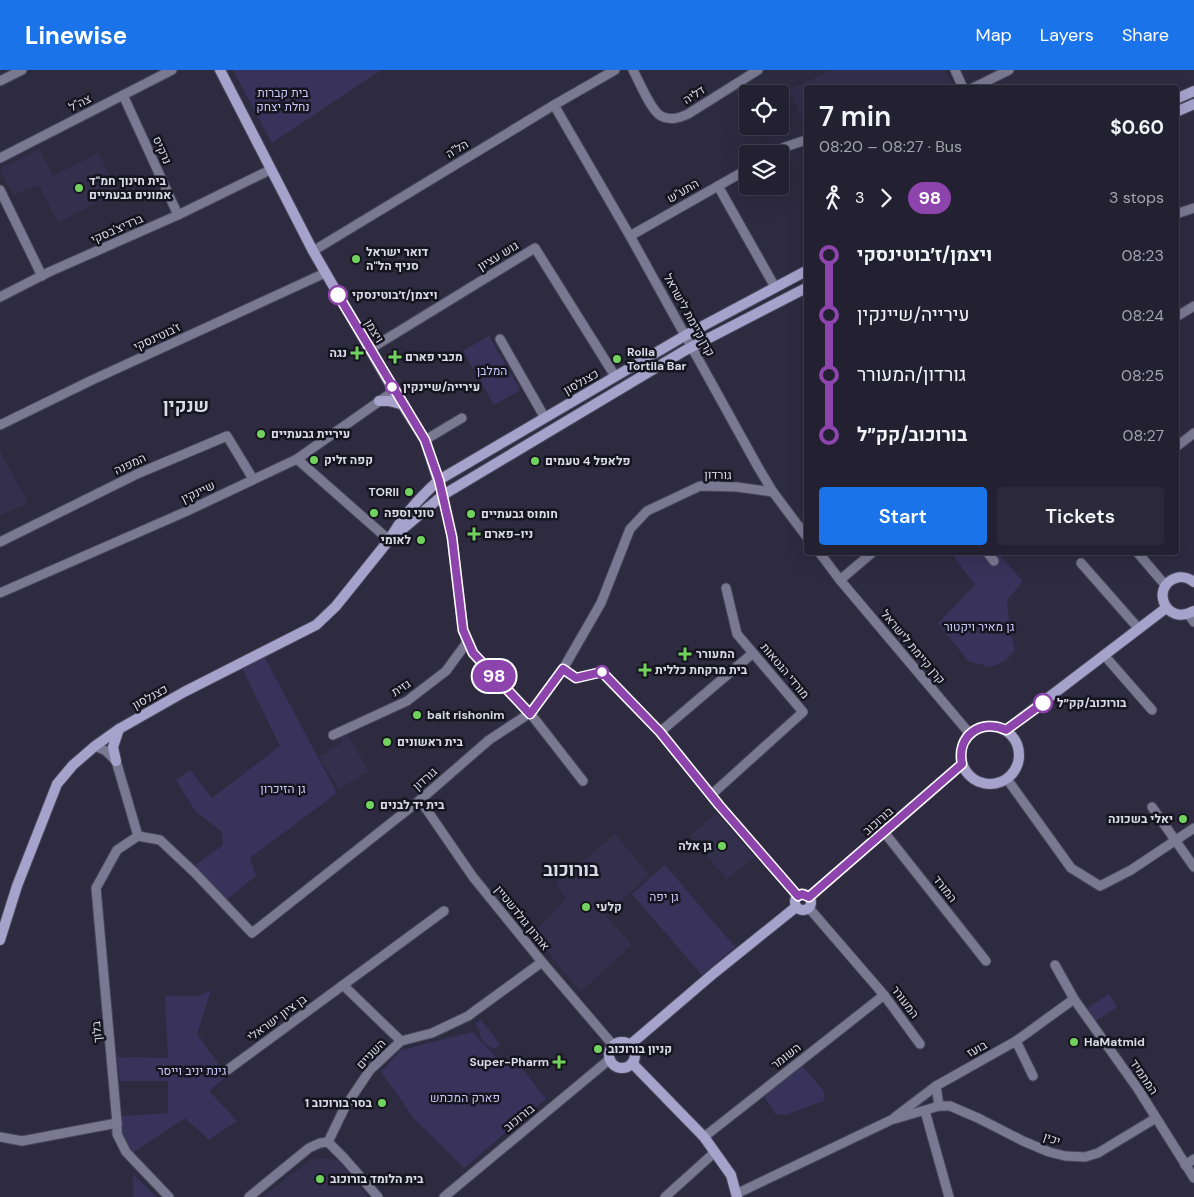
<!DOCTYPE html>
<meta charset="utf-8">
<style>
:root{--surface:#222031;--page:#2a2839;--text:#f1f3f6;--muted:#a2a3ab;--line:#3f3e4d;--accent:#1a73e8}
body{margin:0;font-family:"DM Sans",Heebo,sans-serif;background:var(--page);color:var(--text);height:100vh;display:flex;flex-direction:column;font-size:19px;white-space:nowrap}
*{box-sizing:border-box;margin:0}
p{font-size:16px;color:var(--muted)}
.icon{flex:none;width:28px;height:28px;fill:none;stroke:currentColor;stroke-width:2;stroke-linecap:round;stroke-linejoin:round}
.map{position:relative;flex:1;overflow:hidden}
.sheet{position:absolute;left:804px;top:15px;width:375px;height:470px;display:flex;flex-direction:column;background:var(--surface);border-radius:5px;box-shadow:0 5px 20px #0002,0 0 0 1px var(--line)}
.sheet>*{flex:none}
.badge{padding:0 10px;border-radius:16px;font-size:18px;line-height:32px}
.buttons{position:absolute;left:739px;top:15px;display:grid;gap:10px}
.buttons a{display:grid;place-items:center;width:50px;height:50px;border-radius:5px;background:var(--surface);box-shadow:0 5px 20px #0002,0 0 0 1px var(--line);font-size:25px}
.map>.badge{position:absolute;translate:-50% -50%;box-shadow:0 0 0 2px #fff}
.legs{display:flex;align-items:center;gap:8px;height:55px;padding:0 15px;font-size:16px}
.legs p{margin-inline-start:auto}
.headline{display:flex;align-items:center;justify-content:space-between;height:85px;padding:0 15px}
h1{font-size:28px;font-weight:600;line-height:38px}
.primary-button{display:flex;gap:10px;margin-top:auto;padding:10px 15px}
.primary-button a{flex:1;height:58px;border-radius:5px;background:var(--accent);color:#fff;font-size:20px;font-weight:600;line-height:58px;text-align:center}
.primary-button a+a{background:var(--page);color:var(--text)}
ul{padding:0 15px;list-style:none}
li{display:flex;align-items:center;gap:18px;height:60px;font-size:19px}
li i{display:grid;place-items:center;width:8px;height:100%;margin:0 6px;background:currentColor}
li i::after{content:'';width:12px;height:12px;margin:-6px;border:4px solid;border-radius:50%;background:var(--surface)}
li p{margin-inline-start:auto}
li:first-child i{background:linear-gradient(#0000 50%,currentColor 0)}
li:last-child i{background:linear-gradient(currentColor 50%,#0000 0)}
header{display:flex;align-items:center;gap:30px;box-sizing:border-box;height:70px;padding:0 25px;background:var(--accent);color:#fff}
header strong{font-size:24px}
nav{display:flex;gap:28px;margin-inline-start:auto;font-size:18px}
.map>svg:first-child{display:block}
.built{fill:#332f4c}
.green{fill:#39325a}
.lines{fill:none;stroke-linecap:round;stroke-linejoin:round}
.street-casing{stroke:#4a475c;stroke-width:11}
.secondary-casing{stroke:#4a475c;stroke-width:12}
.street{stroke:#7b7892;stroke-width:9}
.secondary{stroke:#a7a2cb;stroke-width:10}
.line-1-casing{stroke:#fff;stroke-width:11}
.line-1{stroke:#8e44ad;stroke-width:8}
.poi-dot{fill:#71d35e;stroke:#16151f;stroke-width:2}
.stop-1-dot{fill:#fff;stroke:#8e44ad;stroke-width:2.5}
.labels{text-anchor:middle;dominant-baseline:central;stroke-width:5;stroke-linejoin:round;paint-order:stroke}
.park-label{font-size:12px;fill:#cbc5f8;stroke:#16151f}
.street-label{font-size:12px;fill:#dad9e7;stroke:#16151f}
.poi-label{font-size:12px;font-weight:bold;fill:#dad9e7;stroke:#16151f;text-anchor:start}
.stop-label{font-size:12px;font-weight:bold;fill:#dad9e7;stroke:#16151f;text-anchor:start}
.district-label{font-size:18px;font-weight:bold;fill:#dad9e7;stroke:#16151f}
</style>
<header>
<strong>Linewise</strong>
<nav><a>Map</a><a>Layers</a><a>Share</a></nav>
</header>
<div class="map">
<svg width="1194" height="1127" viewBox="0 0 1194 1127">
<rect width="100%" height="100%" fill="#2e2b41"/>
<g class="built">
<polygon points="832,0 944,0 955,17 806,18 806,58 789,20"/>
<polygon points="39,79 53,106 99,83 118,122 58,153 39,115 13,125 0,99"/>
<polygon points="0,381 28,433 0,446"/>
<polygon points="346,663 369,701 339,719 319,687 342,673 339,668"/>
<polygon points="716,743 754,787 727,809 690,766"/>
<polygon points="615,764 649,805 605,845 632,875 580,922 533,863 566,829 556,813"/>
<polygon points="313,1088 339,1090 368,1127 262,1127"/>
</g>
<g class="green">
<polygon points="233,0 381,0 272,73"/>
<polygon points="489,266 520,320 494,335 463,281"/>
<polygon points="951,483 998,483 1023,511 1007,530 1010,560 1015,580 1005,591 990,597 968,591 938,553 975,515"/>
<polygon points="264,586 337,723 250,788 256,806 227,829 216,826 194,796 223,775 222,762 196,742 176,710 190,700 212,728 280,676 241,596"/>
<polygon points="665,795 735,877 702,905 632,824"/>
<polygon points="211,920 197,964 227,1006 209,1021 237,1051 209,1070 185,1048 132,1083 121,1065 122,1046 168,1043 168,1011 120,1011 117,987 168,988 165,926 199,926"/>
<polygon points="1109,924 1117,937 1096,951 1087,938"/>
<path d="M481,950l19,24 -6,5c-9,-4 -15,-11 -15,-21l-4,-4z"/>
<polygon points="472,962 500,991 513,987 546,1029 464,1098 416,1051 381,1002 401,980"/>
<polygon points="802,996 825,1022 823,1031 786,1045 775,1044 764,1026"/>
<polygon points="133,1104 156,1127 133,1127"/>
</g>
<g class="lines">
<defs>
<g id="street">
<path d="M633,0c6,11 18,41 28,46 9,5 18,2 27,-2l70,-44"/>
<polyline points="955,0 963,18"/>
<polyline points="0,11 22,0"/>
<polyline points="973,18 1009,0"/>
<polyline points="123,25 178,145"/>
<polyline points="554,35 630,166 758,397 773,422 806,466"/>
<polyline points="773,84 785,77 806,70"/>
<polyline points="0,88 172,0"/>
<polyline points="718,116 775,217"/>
<polyline points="0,120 42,206"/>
<polyline points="1176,144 1194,138"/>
<polyline points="630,166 748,99"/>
<polyline points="313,181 554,35 615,0"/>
<polyline points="0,227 49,202 178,145 270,100"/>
<polyline points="1176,247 1194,236"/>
<polyline points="500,269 545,348"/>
<polyline points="370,279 535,178 615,306"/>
<polyline points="0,355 90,311 325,203"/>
<polyline points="425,370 462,348"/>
<polyline points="1176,377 1194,363"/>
<polyline points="297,389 389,470"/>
<polyline points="443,425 452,467 463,560 473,583 530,643 583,711"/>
<polyline points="0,472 137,404 227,366 253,409"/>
<polyline points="819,482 840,510 970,664"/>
<polyline points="987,482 994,491"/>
<polyline points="1137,482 1166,516"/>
<polyline points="1081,493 1139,559"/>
<polyline points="840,510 873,482"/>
<polyline points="0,523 185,442 297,389 394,321"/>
<polyline points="1188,544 1194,552"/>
<polyline points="1104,585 1152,640"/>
<polyline points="563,599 576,608 601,602 660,662 719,735 798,826"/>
<polyline points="660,662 753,583"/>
<polyline points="333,665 407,631 446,601 468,571"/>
<polyline points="95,676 106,681 116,691 138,766"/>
<polyline points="1007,709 1071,798 1100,816 1131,800 1194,758"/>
<polyline points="711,725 803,642 737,564 726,518"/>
<polyline points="420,730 473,807 542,892 613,975"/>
<polyline points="1152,737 1194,797"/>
<polyline points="884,762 986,891"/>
<polyline points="138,766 160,770 194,802 252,863 420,730 489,670 530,643 563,599 601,533 630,459 647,441 700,416 737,417 773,422"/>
<polyline points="138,766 117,780 96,818 117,1053 117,1064 126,1082 169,1127"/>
<polyline points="809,838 884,925 920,974"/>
<polyline points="1055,895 1074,929 1138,1019 1194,1108"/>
<polyline points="343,915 401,971"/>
<polyline points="1016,971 1033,1006"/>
<polyline points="226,1001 444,841"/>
<polyline points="936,1016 939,1036"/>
<polyline points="925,1041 949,1127"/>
<polyline points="895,1047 936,1016 1016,971 1074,929"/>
<polyline points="0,1067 22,1071 117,1053"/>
<polyline points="704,1067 884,925"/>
<polyline points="328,1072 345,1037 370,1000 401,971 432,963 468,946 542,892"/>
<polyline points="328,1072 344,1088 378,1127"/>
<polyline points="1185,1095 1194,1089"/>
<polyline points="736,1124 891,1050 939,1036 950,1036 978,1048 1023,1071 1049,1082 1065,1086 1085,1087 1098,1083 1156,1048"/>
<polyline points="249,1127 309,1078 320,1073 328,1072"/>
<polyline points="444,1127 610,989"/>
<polyline points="665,1127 715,1082"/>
</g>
<g id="secondary">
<polyline points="220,0 313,181 394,321 425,370 440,417"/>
<polyline points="1176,29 1194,21"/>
<polyline points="1176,42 1194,34"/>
<polyline points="379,331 389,331 404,335"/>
<polyline points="392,468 443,425 684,281 806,218"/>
<path d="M1194,512c-5,-4 -12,-6 -18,-4 -26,8 -11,49 18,33"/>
<circle cx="990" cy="685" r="29"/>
<polyline points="1006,660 1166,538"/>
<polyline points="116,691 113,677 119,659"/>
<circle cx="803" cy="832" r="8"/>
<polyline points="809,827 962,694"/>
<path d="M0,870l17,-54 40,-102 16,-19 22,-19 24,-17 65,-37 132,-67 20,-19 53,-66c13,-23 30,-42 50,-60l247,-145 120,-64"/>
<circle cx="622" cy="985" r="13"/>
<polyline points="631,974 714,903 796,837"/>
<polyline points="632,993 704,1067 731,1105 737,1127"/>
</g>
</defs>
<use href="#street" class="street-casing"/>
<use href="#secondary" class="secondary-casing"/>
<use href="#street" class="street"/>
<use href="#secondary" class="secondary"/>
</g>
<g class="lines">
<defs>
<path id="line-1" d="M338,225l87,145 14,40 13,57 11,93 10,23 57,61 33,-45 13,9 26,-6 58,60 59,73 79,91 4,-2 7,3 153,-133c-6,-28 19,-46 44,-34l37,-27"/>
</defs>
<use href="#line-1" class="line-1-casing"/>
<use href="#line-1" class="line-1"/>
</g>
<g class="poi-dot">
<circle cx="79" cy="118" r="5"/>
<circle cx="356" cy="189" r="5"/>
<path d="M354.5 275.5h5v5h5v5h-5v5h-5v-5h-5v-5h5z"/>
<path d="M392.5 279.5h5v5h5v5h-5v5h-5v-5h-5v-5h5z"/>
<circle cx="617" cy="289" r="5"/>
<circle cx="261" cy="364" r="5"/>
<circle cx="314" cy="390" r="5"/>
<circle cx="535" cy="391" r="5"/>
<circle cx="409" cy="422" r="5"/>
<circle cx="374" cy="443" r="5"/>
<circle cx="471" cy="444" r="5"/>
<path d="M471.5 456.5h5v5h5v5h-5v5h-5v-5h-5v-5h5z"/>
<circle cx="421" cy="470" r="5"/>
<path d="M682.5 576.5h5v5h5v5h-5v5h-5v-5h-5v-5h5z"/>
<path d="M642.5 592.5h5v5h5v5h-5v5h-5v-5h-5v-5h5z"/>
<circle cx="417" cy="645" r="5"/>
<circle cx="387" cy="672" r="5"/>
<circle cx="370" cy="735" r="5"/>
<circle cx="1183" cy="749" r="5"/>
<circle cx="722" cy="776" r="5"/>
<circle cx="586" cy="837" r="5"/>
<circle cx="1074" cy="972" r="5"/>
<circle cx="598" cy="979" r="5"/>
<path d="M556.5 984.5h5v5h5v5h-5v5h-5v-5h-5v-5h5z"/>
<circle cx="382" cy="1033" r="5"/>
<circle cx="320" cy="1109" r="5"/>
</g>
<g class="stop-1-dot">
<circle cx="338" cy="225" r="9"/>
<circle cx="392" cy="317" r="6"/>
<circle cx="602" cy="602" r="6"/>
<circle cx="1043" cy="633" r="9"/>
</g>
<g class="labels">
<g class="park-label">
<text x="283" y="23">בית קברות<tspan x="283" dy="14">נחלת יצחק</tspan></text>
<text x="492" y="301">המלבן</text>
<text x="979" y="557">גן מאיר ויקטור</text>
<text x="283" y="719">גן הזיכרון</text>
<text x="664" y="827">גן יפה</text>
<text x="192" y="1001">גינת יניב וייסר</text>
<text x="465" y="1028">פארק המכתש</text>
</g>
<g class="street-label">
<text transform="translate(694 25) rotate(-32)">דליה</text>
<text transform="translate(80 33) rotate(-27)">צה"ל</text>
<text transform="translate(457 79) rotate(-31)">הל"ה</text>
<text transform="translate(162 80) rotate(66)">נרקיס</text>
<text transform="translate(683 121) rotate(-30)">התע"ש</text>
<text transform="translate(117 159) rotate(-24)">ברדיצ'בסקי</text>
<text transform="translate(498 186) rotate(-31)">גוש עציון</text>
<text transform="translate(689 245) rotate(61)">קרן קיימת לישראל</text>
<text transform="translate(374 261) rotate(59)">ויצמן</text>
<text transform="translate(157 267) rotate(-25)">ז'בוטינסקי</text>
<text transform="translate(581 312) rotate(-30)">כצנלסון</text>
<text transform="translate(130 394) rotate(-25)">המפנה</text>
<text transform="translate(718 405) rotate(1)">גורדון</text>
<text transform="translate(198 422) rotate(-25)">שיינקין</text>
<text transform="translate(913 577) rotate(50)">קרן קיימת לישראל</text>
<text transform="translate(785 601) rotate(50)">מורדי הגטאות</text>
<text transform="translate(401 618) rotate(-32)">גזית</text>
<text transform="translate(150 627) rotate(-29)">כצנלסון</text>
<text transform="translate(425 709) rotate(-41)">גורדון</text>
<text transform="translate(878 751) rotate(-41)">בורוכוב</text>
<text transform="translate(945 819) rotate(52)">המורד</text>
<text transform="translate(522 848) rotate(51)">אהרון גולדשטיין</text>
<text transform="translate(905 932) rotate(53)">המעורר</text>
<text transform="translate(277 948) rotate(-36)">בן ציון ישראלי</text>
<text transform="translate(97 962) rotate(-95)">בלוך</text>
<text transform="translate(977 979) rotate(-29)">בועז</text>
<text transform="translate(371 984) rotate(-46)">השניים</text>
<text transform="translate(786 986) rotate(-38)">השומר</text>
<text transform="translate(1144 1007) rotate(56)">המתמיד</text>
<text transform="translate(519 1048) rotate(-39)">בורוכוב</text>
<text transform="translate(1052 1069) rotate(19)">יכין</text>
</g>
<g class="poi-label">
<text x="89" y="111">בית חינוך חמ"ד<tspan x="89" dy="14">אמונים גבעתיים</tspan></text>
<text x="366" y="182">דואר ישראל<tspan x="366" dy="14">סניף הל"ה</tspan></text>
<text x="627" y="282">Rolla<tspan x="627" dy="14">Tortila Bar</tspan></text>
<text x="347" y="283" text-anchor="end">נגה</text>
<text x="405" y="287">מכבי פארם</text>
<text x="271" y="364">עיריית גבעתיים</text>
<text x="324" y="390">קפה זליק</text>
<text x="545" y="391">פלאפל 4 טעמים</text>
<text x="399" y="422" text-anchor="end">TORII</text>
<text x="384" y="443">טוני וספה</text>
<text x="481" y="444">חומוס גבעתיים</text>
<text x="484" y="464">ניו-פארם</text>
<text x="411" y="470" text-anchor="end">לאומי</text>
<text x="696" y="584">המעורר</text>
<text x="655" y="600">בית מרקחת כללית</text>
<text x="427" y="645">bait rishonim</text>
<text x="397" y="672">בית ראשונים</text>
<text x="380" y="735">בית יד לבנים</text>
<text x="1173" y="749" text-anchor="end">יאלי בשכונה</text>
<text x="712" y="776" text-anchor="end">גן אלה</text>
<text x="596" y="837">קלעי</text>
<text x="1084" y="972">HaMatmid</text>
<text x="608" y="979">קניון בורוכוב</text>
<text x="549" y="992" text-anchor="end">Super-Pharm</text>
<text x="372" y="1033" text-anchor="end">בסר בורוכוב 1</text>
<text x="330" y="1109">בית הלומד בורוכוב</text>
</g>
<g class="stop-label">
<text x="352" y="225">ויצמן/ז׳בוטינסקי</text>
<text x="403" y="317">עירייה/שיינקין</text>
<text x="1057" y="633">בורוכוב/קק״ל</text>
</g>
<g class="district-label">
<text x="186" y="336">שנקין</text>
<text x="571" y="800">בורוכוב</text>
</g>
</g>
</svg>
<div class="buttons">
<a><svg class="icon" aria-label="locate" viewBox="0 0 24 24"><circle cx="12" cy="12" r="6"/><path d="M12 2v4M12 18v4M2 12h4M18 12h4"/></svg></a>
<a><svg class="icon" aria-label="layers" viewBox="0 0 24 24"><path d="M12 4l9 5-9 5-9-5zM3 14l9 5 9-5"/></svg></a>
</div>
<b class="badge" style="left:494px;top:606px;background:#8e44ad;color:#fff">98</b>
<section class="sheet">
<div class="headline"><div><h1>7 min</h1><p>08:20 – 08:27 · Bus</p></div><b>$0.60</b></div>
<div class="legs"><svg class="icon" aria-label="walk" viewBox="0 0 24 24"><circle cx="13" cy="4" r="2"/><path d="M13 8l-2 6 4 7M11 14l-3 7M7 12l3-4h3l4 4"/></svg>3<svg class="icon" aria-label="forward" viewBox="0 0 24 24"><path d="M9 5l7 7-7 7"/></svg><b class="badge" style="background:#8e44ad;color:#fff">98</b><p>3 stops</p></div>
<ul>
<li><i style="color:#8e44ad"></i><b>ויצמן/ז׳בוטינסקי</b><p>08:23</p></li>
<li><i style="color:#8e44ad"></i><span>עירייה/שיינקין</span><p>08:24</p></li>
<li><i style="color:#8e44ad"></i><span>גורדון/המעורר</span><p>08:25</p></li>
<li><i style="color:#8e44ad"></i><b>בורוכוב/קק״ל</b><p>08:27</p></li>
</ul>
<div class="primary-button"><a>Start</a><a>Tickets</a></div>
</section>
</div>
